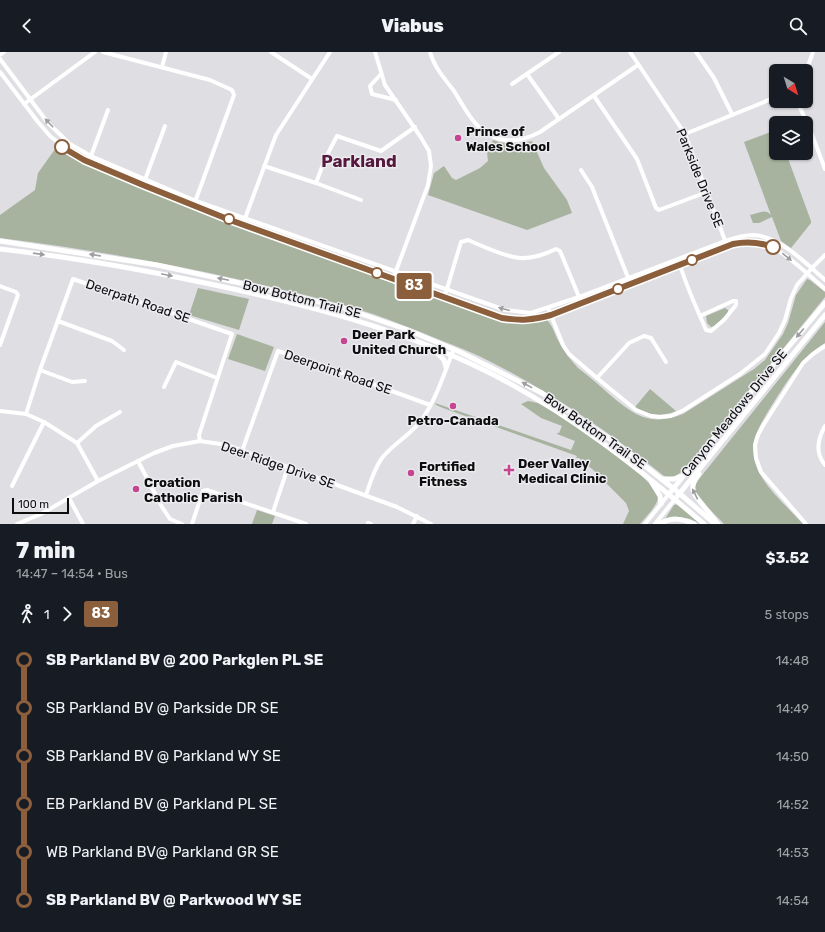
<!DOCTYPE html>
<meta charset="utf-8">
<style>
:root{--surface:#171b24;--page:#242831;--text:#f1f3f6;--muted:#9ea1a6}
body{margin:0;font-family:Rubik,sans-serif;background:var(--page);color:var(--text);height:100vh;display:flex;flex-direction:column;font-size:15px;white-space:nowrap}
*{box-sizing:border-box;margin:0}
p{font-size:13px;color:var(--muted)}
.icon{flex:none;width:22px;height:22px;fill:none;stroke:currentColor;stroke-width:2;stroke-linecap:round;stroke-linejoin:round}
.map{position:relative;height:472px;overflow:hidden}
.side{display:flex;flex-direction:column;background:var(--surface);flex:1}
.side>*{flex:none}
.badge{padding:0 8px;border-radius:3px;font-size:14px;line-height:26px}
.needle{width:26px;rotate:142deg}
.buttons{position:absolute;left:769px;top:12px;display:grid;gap:8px}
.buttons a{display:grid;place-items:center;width:44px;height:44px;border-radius:6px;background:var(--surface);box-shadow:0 1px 3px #0004;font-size:20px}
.scale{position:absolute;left:12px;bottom:10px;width:57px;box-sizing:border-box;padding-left:4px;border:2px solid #0d0d0e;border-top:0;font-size:11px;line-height:14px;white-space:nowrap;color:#0d0d0e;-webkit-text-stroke:3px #ecebf0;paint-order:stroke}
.map>.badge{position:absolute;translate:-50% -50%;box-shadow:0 0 0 2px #fff}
.legs{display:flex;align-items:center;gap:6px;height:44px;padding:0 16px;font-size:13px}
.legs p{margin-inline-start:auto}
.headline{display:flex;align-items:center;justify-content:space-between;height:68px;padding:0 16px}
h1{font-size:22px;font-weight:800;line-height:30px}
ul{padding:0 16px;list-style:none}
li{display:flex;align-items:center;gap:14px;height:48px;font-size:15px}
li i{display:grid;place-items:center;width:6px;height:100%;margin:0 5px;background:currentColor}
li i::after{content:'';width:10px;height:10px;margin:-5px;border:3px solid;border-radius:50%;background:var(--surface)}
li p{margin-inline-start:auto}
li:first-child i{background:linear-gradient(#0000 50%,currentColor 0)}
li:last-child i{background:linear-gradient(currentColor 50%,#0000 0)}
header{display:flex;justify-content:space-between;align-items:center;height:52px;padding:0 16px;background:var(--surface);font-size:18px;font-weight:800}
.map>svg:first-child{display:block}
.green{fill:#a7b39f}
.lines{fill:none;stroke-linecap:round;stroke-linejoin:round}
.minor{stroke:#fff;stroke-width:4}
.major{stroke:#fff;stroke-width:5}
.oneway{fill:#9e9e9f}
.line-1-casing{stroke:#fff;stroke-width:9}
.line-1{stroke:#8b5e3c;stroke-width:6}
.poi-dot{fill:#c54591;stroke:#ecebf0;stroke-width:1.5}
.stop-1-dot{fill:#fff;stroke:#8b5e3c;stroke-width:2}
.labels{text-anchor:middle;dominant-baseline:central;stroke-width:3;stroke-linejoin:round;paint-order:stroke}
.poi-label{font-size:13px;font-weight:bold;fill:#0d0d0e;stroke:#ecebf0;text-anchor:start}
.street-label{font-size:13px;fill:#0d0d0e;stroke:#ecebf0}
.district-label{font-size:17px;font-weight:bold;fill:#56193d;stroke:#ecebf0}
</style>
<header><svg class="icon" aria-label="back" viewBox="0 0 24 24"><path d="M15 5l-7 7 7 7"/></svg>Viabus<svg class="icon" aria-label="search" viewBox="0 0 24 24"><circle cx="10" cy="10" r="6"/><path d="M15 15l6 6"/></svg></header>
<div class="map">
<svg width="825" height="472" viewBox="0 0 825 472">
<rect width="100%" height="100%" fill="#dfdee3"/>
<g class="green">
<path d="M776,78v23h10l25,68v2l-20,25 -10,-7 -9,-24 -13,6h-6l-3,-8c9,-2 16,-7 21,0l-27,-73z"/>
<path d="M493,88c13,5 25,4 39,1l12,27 23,32 5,13 -45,17 -99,-35 6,-22 10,-7 8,12 4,2 24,-12 8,-7 -1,-9z"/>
<path d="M58,93c44,29 95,47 143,66 99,40 200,73 300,109 16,4 30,4 46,0 6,6 8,15 12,22 5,10 12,18 19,26 11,8 21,17 31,26 25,21 40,33 74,20l71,-45 11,-9 18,-26 5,-11 8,-28 11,-16 3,1 15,12v5l-133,164c-8,8 -16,20 -28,15 -54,-43 -110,-82 -171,-113 -17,-9 -35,-16 -53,-23 -22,-9 -44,-18 -67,-26 -43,-14 -88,-24 -132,-34 -80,-18 -160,-32 -241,-42v-23l35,-25 3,-17z"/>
<polygon points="198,236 249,247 239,278 189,263"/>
<polygon points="725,256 728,258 728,261 715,274 711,275 707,271 706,264"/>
<path d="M825,270v21c-24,14 -38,39 -53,62 -6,10 -13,21 -17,32 -3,8 -2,17 0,25 6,23 32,44 48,62h-79c-7,-8 -28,-26 -29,-36 0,-3 2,-6 4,-9z"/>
<polygon points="237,282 274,295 265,319 228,307"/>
<path d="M650,337l26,22c-14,6 -28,5 -41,-4z"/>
<path d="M528,349c4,1 8,1 12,3 22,11 112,71 118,92 2,7 -14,23 -18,28h-17l6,-13 -3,-8 -26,-26 1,-3h-3l-19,-16h-3l1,-2 -134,-48 -7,-3 -1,-2 136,47 4,-9 -18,-7v-1h2l3,-7 -21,-8 -20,-14z"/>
<polygon points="678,452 701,472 690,467 679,465 665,467 674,453"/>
<polygon points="257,458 275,464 272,472 252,472"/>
</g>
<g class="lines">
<g class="minor">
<polyline points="103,0 210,28 232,38 234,43 195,150"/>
<polyline points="271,0 312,27"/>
<polyline points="375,0 385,33 420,84 429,99 431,114 428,133 393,227"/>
<path d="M430,0c4,15 15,27 24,39 7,11 13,23 22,33 17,20 42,20 64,8l98,-67"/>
<polyline points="630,0 685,82 726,191"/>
<polyline points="696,0 714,26 732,62"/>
<polyline points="0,3 4,0"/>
<path d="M0,7l48,64 22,21 21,12 105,45 309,109 26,3 48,-16 146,-56c9,-3 18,-6 28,-6 26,1 53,28 72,45"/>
<polyline points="162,15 166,0"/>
<polyline points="805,19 808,14 813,0"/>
<path d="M0,20l38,50 12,14 21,17 13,7 59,25 99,40 260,93c18,3 32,2 49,-3l176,-69c11,-3 23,-6 34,-3 22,6 46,31 64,46"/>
<polyline points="381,22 370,34 372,42 396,48"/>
<polyline points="527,22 559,67"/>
<polyline points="512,32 559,0"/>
<polyline points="594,44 637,107 656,156 659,158 707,140"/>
<path d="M796,49c13,21 20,45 29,68"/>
<polyline points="24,52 95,0"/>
<polyline points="685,82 764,50 776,44"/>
<polyline points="91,104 108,58"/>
<polyline points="264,114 316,131 361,148"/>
<polyline points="581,118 592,135 629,228"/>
<polyline points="316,131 325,107 337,84 381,99 415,75"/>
<polyline points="143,133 165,74"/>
<polyline points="244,169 276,83 330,0"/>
<path d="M680,213c7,23 17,44 26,65l5,1 13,-11 12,-15v-4h-3l-33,15"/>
<polyline points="0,234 16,240 18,243 0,293"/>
<path d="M446,240l15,-50 7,-2c14,6 37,17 52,18 13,1 25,-4 36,-9l4,2 22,53"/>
<polyline points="548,256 563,293 569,302 597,326 636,358 651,364 660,365 671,364 684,358 740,322 765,302 779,281 785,268 791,246 797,233 812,216 825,203"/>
<polyline points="58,269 112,289 124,298"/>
<polyline points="40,318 72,330 85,329"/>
<polyline points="597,326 629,291 644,284 651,286 666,310"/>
<polyline points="164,335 176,310 217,326"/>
<polyline points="0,359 26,362 44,370 77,391 98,429"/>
<polyline points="26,362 40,318 73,227 232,282 199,383 200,389"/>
<path d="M825,374c-8,14 -10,27 0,39"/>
<polyline points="77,391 96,374 120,360"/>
<polyline points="242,399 278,299 318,312 430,353"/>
<polyline points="138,409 162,455 170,467 182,472"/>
<polyline points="12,434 44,370"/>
<path d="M366,443c4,-12 8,-26 16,-37 11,-14 27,-22 38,-36 16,-21 24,-49 34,-73"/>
<polyline points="69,446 83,472"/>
<polyline points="273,460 288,415"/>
<polyline points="368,471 371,472"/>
<polyline points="17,472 41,462 98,429 154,401 173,394 200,389 227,393 288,415 397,455 431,472"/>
<polyline points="192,472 203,439 207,438 306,472"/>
<polyline points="413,472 417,464"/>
<polyline points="645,472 669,442"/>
<polyline points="655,472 675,447"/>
<polyline points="806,472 761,420 756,406 755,393 758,383 764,372 803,311 813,302 825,294"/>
</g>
<g class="major">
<polyline points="0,189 157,213 258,235 344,256 408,278 460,300 542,341 616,391 679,441 715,472"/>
<path d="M0,197c71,8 140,20 210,35 95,20 188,44 276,87 80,40 150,95 218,153"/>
<polyline points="435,299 444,308 446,315"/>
<path d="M699,422c-5,7 -8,11 -5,20l24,30"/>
<polyline points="663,427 674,427 682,424"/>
<polyline points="652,431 660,444 661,452"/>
<polyline points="669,442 749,342 825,251"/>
<polyline points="675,447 825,263"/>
<path d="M659,472c13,-7 23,-6 35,0"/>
</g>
</g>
<defs><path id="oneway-solid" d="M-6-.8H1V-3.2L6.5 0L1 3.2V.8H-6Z"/></defs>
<g class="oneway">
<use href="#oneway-solid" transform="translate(49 71) rotate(-134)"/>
<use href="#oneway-solid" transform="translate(39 202) rotate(8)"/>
<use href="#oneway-solid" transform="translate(95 203) rotate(-171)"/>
<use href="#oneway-solid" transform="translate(787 205) rotate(39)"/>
<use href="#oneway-solid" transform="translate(167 223) rotate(12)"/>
<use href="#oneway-solid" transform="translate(223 227) rotate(-168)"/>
<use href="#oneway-solid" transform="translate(504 257) rotate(-165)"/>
<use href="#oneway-solid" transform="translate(800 281) rotate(130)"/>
<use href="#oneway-solid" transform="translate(527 333) rotate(-151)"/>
<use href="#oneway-solid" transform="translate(695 442) rotate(-116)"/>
</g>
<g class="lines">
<defs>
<path id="line-1" d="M62,95l22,13 59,25 87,35 272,98c19,3 31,2 49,-3l182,-71c14,-3 26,-2 40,3"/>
</defs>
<use href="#line-1" class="line-1-casing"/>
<use href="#line-1" class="line-1"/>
</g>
<g class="poi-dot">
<circle cx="458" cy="86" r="4"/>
<circle cx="344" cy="289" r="4"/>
<circle cx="453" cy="354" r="4"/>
<path d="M507 412h4v4h4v4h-4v4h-4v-4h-4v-4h4z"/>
<circle cx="411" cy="421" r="4"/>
<circle cx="136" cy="437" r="4"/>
</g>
<g class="stop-1-dot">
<circle cx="62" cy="95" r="7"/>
<circle cx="229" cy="167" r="5"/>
<circle cx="773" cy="195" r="7"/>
<circle cx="692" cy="208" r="5"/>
<circle cx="377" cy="221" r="5"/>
<circle cx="618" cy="237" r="5"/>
</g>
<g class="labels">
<g class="poi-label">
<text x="466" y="79">Prince of<tspan x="466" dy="15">Wales School</tspan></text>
<text x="352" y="282">Deer Park<tspan x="352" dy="15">United Church</tspan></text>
<text x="453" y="368" text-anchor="middle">Petro-Canada</text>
<text x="518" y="411">Deer Valley<tspan x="518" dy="15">Medical Clinic</tspan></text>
<text x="419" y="414">Fortified<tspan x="419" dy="15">Fitness</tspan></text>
<text x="144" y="430">Croation<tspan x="144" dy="15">Catholic Parish</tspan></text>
</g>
<g class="street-label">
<text transform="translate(700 126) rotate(68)">Parkside Drive SE</text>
<text transform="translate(302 247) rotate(14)">Bow Bottom Trail SE</text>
<text transform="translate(138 249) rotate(19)">Deerpath Road SE</text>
<text transform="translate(338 320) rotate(19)">Deerpoint Road SE</text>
<text transform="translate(734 361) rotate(-51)">Canyon Meadows Drive SE</text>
<text transform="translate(595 379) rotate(35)">Bow Bottom Trail SE</text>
<text transform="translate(278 413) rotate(19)">Deer Ridge Drive SE</text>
</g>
<g class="district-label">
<text x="359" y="109">Parkland</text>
</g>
</g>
</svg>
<div class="buttons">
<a><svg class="needle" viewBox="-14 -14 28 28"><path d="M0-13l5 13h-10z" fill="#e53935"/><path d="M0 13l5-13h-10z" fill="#9ea1a6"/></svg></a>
<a><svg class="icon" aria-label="layers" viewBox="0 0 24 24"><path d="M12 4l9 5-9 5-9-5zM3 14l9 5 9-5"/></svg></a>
</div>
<div class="scale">100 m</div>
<b class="badge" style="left:414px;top:234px;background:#8b5e3c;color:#fff">83</b>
</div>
<section class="side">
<div class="headline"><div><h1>7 min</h1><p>14:47 – 14:54 · Bus</p></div><b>$3.52</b></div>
<div class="legs"><svg class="icon" aria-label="walk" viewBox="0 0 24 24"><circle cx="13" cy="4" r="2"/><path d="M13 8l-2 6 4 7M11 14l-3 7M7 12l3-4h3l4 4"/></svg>1<svg class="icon" aria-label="forward" viewBox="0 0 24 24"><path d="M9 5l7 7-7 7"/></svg><b class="badge" style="background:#8b5e3c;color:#fff">83</b><p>5 stops</p></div>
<ul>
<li><i style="color:#8b5e3c"></i><b>SB Parkland BV @ 200 Parkglen PL SE</b><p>14:48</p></li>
<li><i style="color:#8b5e3c"></i><span>SB Parkland BV @ Parkside DR SE</span><p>14:49</p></li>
<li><i style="color:#8b5e3c"></i><span>SB Parkland BV @ Parkland WY SE</span><p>14:50</p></li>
<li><i style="color:#8b5e3c"></i><span>EB Parkland BV @ Parkland PL SE</span><p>14:52</p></li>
<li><i style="color:#8b5e3c"></i><span>WB Parkland BV@ Parkland GR SE</span><p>14:53</p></li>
<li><i style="color:#8b5e3c"></i><b>SB Parkland BV @ Parkwood WY SE</b><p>14:54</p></li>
</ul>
</section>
